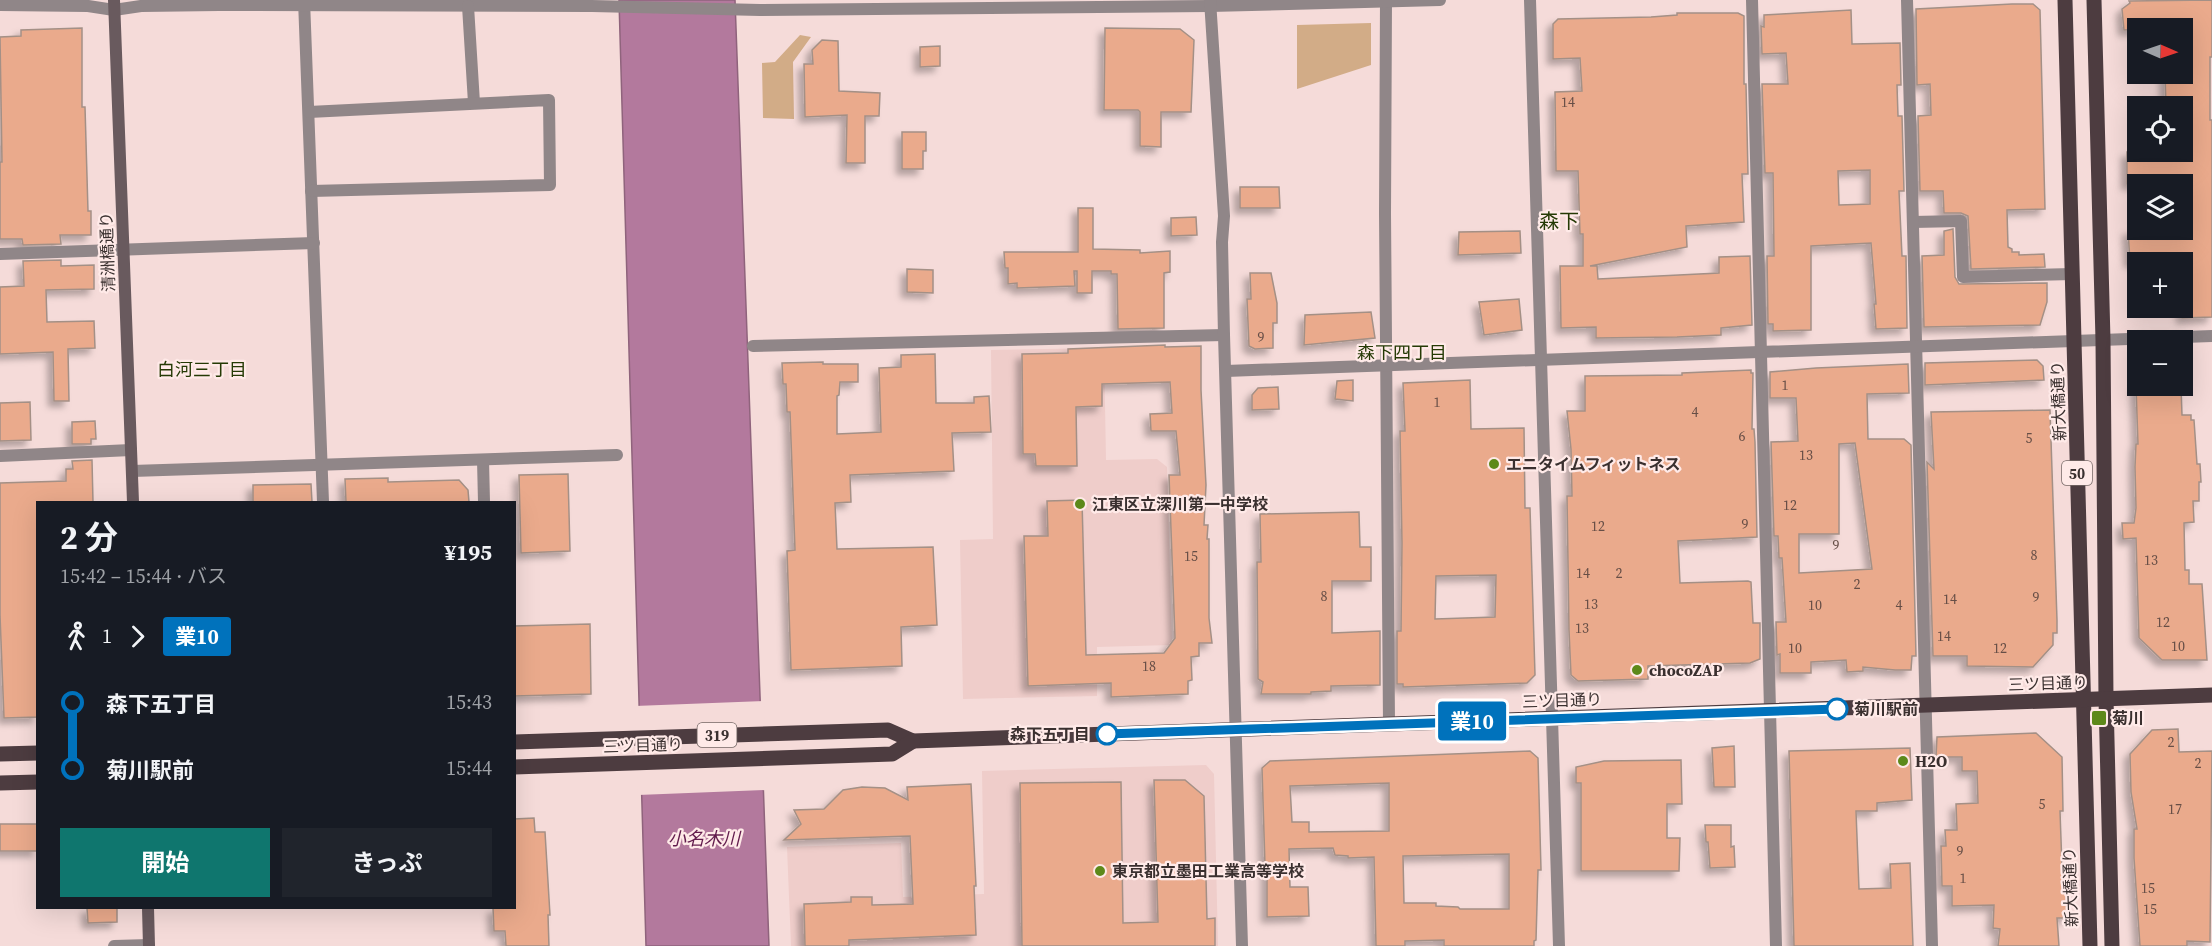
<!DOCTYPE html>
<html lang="ja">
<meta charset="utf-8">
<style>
:root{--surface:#171b24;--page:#20242c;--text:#f1f3f6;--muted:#9ea1a6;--accent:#0f766e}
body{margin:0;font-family:"Source Serif 4","Noto Sans JP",serif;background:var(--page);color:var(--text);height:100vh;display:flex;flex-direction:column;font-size:22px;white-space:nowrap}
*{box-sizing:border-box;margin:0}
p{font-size:20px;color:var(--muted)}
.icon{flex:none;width:33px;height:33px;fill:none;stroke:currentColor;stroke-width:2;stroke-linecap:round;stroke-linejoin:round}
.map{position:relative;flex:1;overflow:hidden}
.side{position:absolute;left:36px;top:501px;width:480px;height:408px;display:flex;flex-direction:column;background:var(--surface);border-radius:0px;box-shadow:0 6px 24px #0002}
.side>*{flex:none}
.badge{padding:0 12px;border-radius:4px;font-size:21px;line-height:39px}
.needle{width:39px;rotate:92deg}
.fabs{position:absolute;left:2127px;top:18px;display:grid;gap:12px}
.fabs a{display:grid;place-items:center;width:66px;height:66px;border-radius:0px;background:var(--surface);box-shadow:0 6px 24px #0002;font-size:30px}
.map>.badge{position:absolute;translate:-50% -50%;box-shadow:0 0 0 3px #fff}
.legs{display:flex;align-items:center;gap:9px;height:66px;padding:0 24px;font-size:20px}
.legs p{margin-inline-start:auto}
.summary{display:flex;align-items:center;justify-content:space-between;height:102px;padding:0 24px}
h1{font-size:33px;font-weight:700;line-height:45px}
.cta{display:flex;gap:12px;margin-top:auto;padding:12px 24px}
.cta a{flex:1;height:69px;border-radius:0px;background:var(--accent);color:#fff;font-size:24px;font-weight:700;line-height:69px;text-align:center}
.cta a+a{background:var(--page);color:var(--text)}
ul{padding:0 24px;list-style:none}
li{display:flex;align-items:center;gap:21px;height:66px;font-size:22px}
li i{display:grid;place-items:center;width:9px;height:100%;margin:0 8px;background:currentColor}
li i::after{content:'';width:15px;height:15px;margin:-8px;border:4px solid;border-radius:50%;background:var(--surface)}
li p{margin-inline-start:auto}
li:first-child i{background:linear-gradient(#0000 50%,currentColor 0)}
li:last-child i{background:linear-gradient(currentColor 50%,#0000 0)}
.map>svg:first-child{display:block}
.built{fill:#efcdca}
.green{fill:#d2ac87}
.water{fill:#b3799d;stroke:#8f637c;stroke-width:1.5}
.pier{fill:#f5dbd9}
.building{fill:#eaaa8c;stroke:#a49086;stroke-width:1.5;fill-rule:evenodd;filter:url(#shadow)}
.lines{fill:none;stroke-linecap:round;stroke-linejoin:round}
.pedestrian{stroke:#908688;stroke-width:12}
.minor{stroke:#908688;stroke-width:12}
.tertiary{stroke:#908688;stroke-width:12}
.secondary{stroke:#695a5e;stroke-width:12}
.primary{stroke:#4d3c40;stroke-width:15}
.line-1-casing{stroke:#fff;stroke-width:14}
.line-1{stroke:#0072bc;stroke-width:9}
.poi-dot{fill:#5d891a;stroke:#ffeae8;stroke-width:2}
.stop-1-dot{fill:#fff;stroke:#0072bc;stroke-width:3}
.labels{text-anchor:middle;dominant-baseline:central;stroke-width:4.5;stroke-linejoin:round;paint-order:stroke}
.number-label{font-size:14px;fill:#664e46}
.shield{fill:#ffeae8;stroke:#756866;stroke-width:1.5}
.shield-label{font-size:15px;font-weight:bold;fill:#3a302f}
.street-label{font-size:16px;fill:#3a302f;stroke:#ffeae8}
.poi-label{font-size:16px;font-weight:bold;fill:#3a302f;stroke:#ffeae8;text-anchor:start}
.stop-label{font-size:16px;font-weight:bold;fill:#3a302f;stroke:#ffeae8;text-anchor:start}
.neighbourhood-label{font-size:18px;fill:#253a05;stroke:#ffeae8}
.water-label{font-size:18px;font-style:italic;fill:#621b4c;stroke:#ffeae8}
.quarter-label{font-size:20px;fill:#253a05;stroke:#ffeae8}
</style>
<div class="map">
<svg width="2212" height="946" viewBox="0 0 2212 946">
<defs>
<filter id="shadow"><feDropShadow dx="-5.5" dy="5.5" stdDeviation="3" flood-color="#0004"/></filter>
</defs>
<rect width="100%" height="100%" fill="#f5dbd9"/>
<g class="built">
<polygon points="1104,348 1106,460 1157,459 1167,467 1172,645 1097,647 1097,696 963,699 960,540 993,539 991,350"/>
<polygon points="1206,765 1214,774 1218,946 791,946 787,847 901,843 903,897 984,894 982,771"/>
</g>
<g class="green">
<polygon points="1371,23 1371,65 1297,89 1297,25"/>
<polygon points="800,35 811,37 793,62 794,119 763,118 762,63 775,62"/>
</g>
<polygon class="water" points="619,0 735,0 769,946 646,946"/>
<polygon class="pier" points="764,701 767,790 638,795 635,706"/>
<g class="building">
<polygon points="2212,0 2212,57 2210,57 2210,120 2212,120 2212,317 2182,318 2182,262 2130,262 2128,230 2182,230 2182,184 2127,184 2127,152 2183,152 2183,106 2166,106 2165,74 2185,74 2184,28 2124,30 2122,9 2130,3 2129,1"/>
<polygon points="2012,4 2033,4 2040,10 2045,209 2007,210 2008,247 2012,249 2012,252 2019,252 2019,255 2044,254 2045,267 1971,269 1968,216 1961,213 1944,213 1943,191 1920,191 1918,116 1931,115 1930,84 1917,85 1916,9"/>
<path d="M1851,10l1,34 48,-1 1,42h-4l1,31h4l2,75h-5l3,65h4l1,72 -31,1 -2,-25h2l-5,-61 -60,3v84l-38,1v-7h-5l-1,-68h7l-1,-83h-8l-3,-89h26l-2,-31 -24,1 -1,-28 3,1v-12zM1870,170v34l-31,1 -1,-34z"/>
<polygon points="1677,13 1738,13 1744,16 1744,84 1746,84 1748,174 1742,174 1744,222 1686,226 1687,247 1590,266 1597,266 1598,279 1719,273 1719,257 1750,256 1752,325 1721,328 1721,335 1677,337 1596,338 1596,327 1561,328 1560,266 1583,266 1583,234 1580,234 1578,171 1556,171 1555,92 1582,91 1580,58 1553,59 1553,24 1558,19 1651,17 1677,15"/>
<polygon points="82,28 82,107 85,107 88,211 91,211 91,235 60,235 61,244 23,245 22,239 0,239 0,162 2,162 0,37 21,36 21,30"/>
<polygon points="1105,28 1180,29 1194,40 1191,112 1161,112 1161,147 1140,146 1140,112 1138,110 1104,110"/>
<polygon points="822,40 838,41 839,91 880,93 879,116 865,116 865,163 846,163 847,115 805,117 804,64 813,64 812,50"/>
<polygon points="940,46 940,66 920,67 920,47"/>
<polygon points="902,132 926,132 926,151 923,151 923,169 902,169"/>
<polygon points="1240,187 1279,187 1280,208 1240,208"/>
<polygon points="1078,208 1093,208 1093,249 1140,250 1140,253 1170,251 1170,272 1164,273 1164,328 1118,329 1117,274 1111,274 1111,271 1092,271 1092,293 1077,293 1077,271 1074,271 1075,286 1017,288 1017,283 1008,284 1008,268 1005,268 1004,252 1078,252"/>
<polygon points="1196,217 1197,235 1171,236 1171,218"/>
<polygon points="1953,229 1955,277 1959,284 2047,283 2047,302 2040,325 1924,327 1922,256 1944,255 1944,231"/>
<polygon points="1520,231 1521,253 1458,255 1459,232"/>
<polygon points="61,260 61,266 94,265 94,289 46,290 47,322 94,321 95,348 68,349 69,401 54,401 53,352 0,354 0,287 24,286 23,261"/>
<polygon points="907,269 933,270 933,293 907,292"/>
<polygon points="1250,273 1271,273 1277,303 1277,323 1273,323 1273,348 1255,349 1249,346 1247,299 1251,299"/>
<polygon points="1519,299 1522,330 1484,335 1479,302"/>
<polygon points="1371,312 1375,338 1304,345 1305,315"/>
<polygon points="1165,345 1165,347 1201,346 1201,390 1206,485 1204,525 1208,525 1207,539 1209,539 1209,618 1212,643 1199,643 1199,656 1191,657 1192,680 1188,681 1188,694 1111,697 1111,683 1028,686 1024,536 1048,536 1047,501 1082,500 1086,655 1164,653 1175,638 1169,475 1180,475 1176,431 1151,431 1150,414 1172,413 1170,382 1102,384 1102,406 1076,407 1077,466 1036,466 1035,454 1023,454 1022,354 1068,353 1068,349"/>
<polygon points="935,354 936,403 974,403 974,397 989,396 991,432 952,433 954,471 850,475 851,502 835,503 837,549 933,547 937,625 901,627 902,666 791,670 787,551 795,550 790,412 787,412 786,384 783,384 782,363 823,362 823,364 858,364 858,382 840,382 839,395 837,396 837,434 881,432 879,368 901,367 901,355"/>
<polygon points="2037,360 2043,366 2044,380 1925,385 1925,363"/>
<path d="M1908,364l1,29 -42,1 1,45h36l7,6 5,211h-4l-1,14h-16l-32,-3v4l-16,1 -1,-12 -35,2v11h-31v-19l-3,1 -1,-33h10l-4,-64h-3l-1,-22h-4l-3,-94 27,-1 -2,-43h-26v-26l46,-4zM1855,443l17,126 -73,4v-39h40v-90z"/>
<polygon points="1751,370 1751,373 1753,373 1752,429 1754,429 1755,442 1757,537 1678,541 1680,583 1748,581 1751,582 1753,623 1760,623 1760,659 1750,663 1648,666 1648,679 1578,681 1571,675 1569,630 1567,496 1572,496 1571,449 1567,411 1585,411 1585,376 1682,375 1682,373"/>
<polygon points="1353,380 1353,401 1335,399 1337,381"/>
<path d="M1470,380l1,49 53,-1 1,80h5l5,167 -8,8 -124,4v-3h-6v-53h4l1,-88 -2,-112h5l-2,-48zM1496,575l-1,42 -60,2 1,-43z"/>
<polygon points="2136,386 2181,386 2182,415 2191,415 2191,420 2194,420 2197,464 2200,464 2201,482 2199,482 2199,501 2193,501 2194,522 2184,523 2185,570 2189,570 2189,584 2202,584 2207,660 2162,660 2139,638 2136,538 2123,539 2122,523 2134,523 2136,508 2135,467 2136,444 2138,444"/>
<polygon points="1278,387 1279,409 1252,410 1252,395 1258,388"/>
<polygon points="30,402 31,440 0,441 0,403"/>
<polygon points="2050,410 2057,620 2057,633 2053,633 2053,645 2033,667 1967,666 1967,656 1933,656 1927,462 1934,469 1931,412"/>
<polygon points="95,421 96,439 91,439 91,444 72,444 72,422"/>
<polygon points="92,460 93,502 38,502 38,717 4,718 0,615 0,483 66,481 66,469 73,469 72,461"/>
<polygon points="568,474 570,551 521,553 519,475"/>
<polygon points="388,478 388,482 459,480 468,490 469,502 346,502 345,479"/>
<polygon points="311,484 312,502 253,502 253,485"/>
<polygon points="1359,512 1360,547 1371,547 1371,581 1332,581 1332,633 1380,631 1380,685 1331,686 1331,691 1311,692 1311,694 1261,694 1263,682 1258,679 1257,562 1261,562 1260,514"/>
<polygon points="590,624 591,694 514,696 514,626"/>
<polygon points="2178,729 2179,752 2212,751 2210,942 2187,941 2187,946 2140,946 2134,858 2134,829 2137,829 2131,792 2130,754 2152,730"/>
<polygon points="2036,733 2062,757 2063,811 2060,811 2062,867 2065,867 2067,918 2057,918 2059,946 1998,946 2000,929 1993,928 1994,905 1952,906 1952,886 1942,886 1941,846 1946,846 1945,830 1957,830 1956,804 1978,803 1977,771 1962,771 1962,757 1936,757 1937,737"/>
<polygon points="1734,746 1735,787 1714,787 1712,748"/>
<polygon points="1910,748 1912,800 1877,803 1877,811 1856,811 1859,889 1891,888 1890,864 1910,863 1913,946 1794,946 1789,751"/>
<path d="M1530,751l8,7 3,112h-3l-2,70 -2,1v5h-90v-6l-39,1v5h-29l-2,-89 -26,1v-2l-13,-1 -2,-7 -44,1 1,38h18l1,29 -42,1v-51h-2l-3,-98 8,-7zM1389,783v48l-80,1v-10h-17l-2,-36zM1509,854v55h-49l-2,-2 -22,-1v-3h-32l-1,-47z"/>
<polygon points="1681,760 1682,804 1667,804 1667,838 1680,838 1679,871 1581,871 1581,783 1576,783 1576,767 1604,761"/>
<polygon points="1154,780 1185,780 1204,796 1207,919 1215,918 1215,946 1022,946 1020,783 1121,782 1123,923 1158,922"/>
<polygon points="971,784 976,886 974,886 976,935 849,940 849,946 805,946 804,904 851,902 851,897 872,897 872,905 913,904 910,836 784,840 801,824 794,810 824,809 843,790 862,787 885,788 908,800 907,787"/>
<polygon points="534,818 535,832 545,832 550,915 548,915 549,946 506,946 505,931 494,931 493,908 514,908 514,819"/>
<rect x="0" y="824" width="38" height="27"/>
<polygon points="1705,825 1731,825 1731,847 1734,846 1735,867 1710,868 1708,842 1706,842"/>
<polygon points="87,908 117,908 117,922 88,923"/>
</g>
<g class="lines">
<polyline class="pedestrian" points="1913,222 1961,221 1963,277 2072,274"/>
<g class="minor">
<polyline points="304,0 323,502"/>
<polyline points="1386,0 1385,213 1389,724"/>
<polyline points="1530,0 1559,946"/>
<polyline points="1752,0 1776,946"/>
<polyline points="1907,0 1932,946"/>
<polyline points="0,5 88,6 114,10 141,6 219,5 592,6 760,10 1210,6 1440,0"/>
<polyline points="468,6 474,103"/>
<polyline points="309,112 549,100 550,185 311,191"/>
<polyline points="0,254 314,243"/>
<polyline points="753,346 1224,335"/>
<polyline points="1226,371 2212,336"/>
<polyline points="0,456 131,450"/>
<polyline points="483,460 484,502"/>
<polyline points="132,471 617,455"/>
<polyline points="114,946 149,945"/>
</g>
<polyline class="tertiary" points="1210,0 1224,216 1222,242 1224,335 1242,946"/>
<g class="secondary">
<polyline points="114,0 133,502"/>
<polyline points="148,908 149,946"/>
</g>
<g class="primary">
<polyline points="2065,0 2090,946"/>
<polyline points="2094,0 2103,340 2106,699 2112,946"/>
<polyline points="514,742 888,730 913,741 2212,695"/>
<polyline points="0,754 38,753"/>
<polyline points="514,767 892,754 913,741"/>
<polyline points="0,783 38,782"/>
</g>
</g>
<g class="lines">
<defs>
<polyline id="line-1" points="1107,734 1837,709"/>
</defs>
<use href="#line-1" class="line-1-casing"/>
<use href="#line-1" class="line-1"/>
</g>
<g class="poi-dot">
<circle cx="1494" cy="464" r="6"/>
<circle cx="1080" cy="504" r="6"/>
<circle cx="1637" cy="670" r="6"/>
<rect x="2091" y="710" width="16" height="16" rx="3"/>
<circle cx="1903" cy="761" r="6"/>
<circle cx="1100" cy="871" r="6"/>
</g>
<g class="stop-1-dot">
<circle cx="1837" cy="709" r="10"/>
<circle cx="1107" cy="734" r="10"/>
</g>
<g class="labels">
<g class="number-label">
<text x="1568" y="102">14</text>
<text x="1261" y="337">9</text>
<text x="1785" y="385">1</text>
<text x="1437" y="402">1</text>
<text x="1695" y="412">4</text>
<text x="1742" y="436">6</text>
<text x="2029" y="438">5</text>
<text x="1806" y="455">13</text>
<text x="1790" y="505">12</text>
<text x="1745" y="524">9</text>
<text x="1598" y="526">12</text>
<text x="1836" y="545">9</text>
<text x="2034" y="555">8</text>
<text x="1191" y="556">15</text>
<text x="2151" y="560">13</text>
<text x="1583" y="573">14</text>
<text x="1619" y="573">2</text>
<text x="1857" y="584">2</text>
<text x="1324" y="596">8</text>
<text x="2036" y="597">9</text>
<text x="1950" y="599">14</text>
<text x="1591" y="604">13</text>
<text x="1815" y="605">10</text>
<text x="1899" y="605">4</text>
<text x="2163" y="622">12</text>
<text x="1582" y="628">13</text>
<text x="1944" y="636">14</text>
<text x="2178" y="646">10</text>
<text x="1795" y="648">10</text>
<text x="2000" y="648">12</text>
<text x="1149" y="666">18</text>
<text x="2171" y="742">2</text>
<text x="2198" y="763">2</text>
<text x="2042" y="804">5</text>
<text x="2175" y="809">17</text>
<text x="1960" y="851">9</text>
<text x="1963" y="878">1</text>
<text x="2148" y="888">15</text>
<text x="2150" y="909">15</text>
</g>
<g class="shield">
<rect x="2062" y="461" width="30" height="24" rx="4.5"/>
<rect x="697.5" y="723" width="39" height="24" rx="4.5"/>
</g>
<g class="shield-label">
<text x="2077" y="473">50</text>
<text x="717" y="735">319</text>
</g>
<g class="street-label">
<text transform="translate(107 252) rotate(-92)">清洲橋通り</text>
<text transform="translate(2058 401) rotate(-92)">新大橋通り</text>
<text transform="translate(2048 683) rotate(-2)">三ツ目通り</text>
<text transform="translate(1562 700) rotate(-2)">三ツ目通り</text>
<text transform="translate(643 745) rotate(-2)">三ツ目通り</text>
<text transform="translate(2070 887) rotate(-92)">新大橋通り</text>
</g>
<g class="poi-label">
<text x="1506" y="464">エニタイムフィットネス</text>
<text x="1092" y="504">江東区立深川第一中学校</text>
<text x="1649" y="670">chocoZAP</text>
<text x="2112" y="718">菊川</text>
<text x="1915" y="761">H2O</text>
<text x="1112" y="871">東京都立墨田工業高等学校</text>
</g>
<g class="stop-label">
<text x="1854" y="709">菊川駅前</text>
<text x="1090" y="734" text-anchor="end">森下五丁目</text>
</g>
<g class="neighbourhood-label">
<text x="1402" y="352">森下四丁目</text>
<text x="202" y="369">白河三丁目</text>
</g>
<g class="water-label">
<text x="704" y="838">小名木川</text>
</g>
<g class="quarter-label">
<text x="1559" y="221">森下</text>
</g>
</g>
</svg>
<div class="fabs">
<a><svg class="needle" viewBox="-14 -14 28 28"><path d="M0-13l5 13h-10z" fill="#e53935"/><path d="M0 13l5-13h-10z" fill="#9ea1a6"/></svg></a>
<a><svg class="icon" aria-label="locate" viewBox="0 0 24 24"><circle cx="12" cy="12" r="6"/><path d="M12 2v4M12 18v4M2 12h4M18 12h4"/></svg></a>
<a><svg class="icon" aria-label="layers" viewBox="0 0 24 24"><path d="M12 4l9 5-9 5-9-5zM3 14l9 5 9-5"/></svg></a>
<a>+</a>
<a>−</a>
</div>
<b class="badge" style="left:1472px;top:721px;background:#0072bc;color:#fff">業10</b>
<section class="side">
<div class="summary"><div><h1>2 分</h1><p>15:42 – 15:44 · バス</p></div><b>¥195</b></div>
<div class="legs"><svg class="icon" aria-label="walk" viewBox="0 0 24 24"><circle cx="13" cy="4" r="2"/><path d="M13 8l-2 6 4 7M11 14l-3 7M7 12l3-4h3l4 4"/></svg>1<svg class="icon" aria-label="forward" viewBox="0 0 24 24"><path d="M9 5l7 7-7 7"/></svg><b class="badge" style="background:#0072bc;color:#fff">業10</b></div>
<ul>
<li><i style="color:#0072bc"></i><b>森下五丁目</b><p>15:43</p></li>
<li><i style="color:#0072bc"></i><b>菊川駅前</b><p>15:44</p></li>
</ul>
<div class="cta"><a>開始</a><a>きっぷ</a></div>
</section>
</div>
